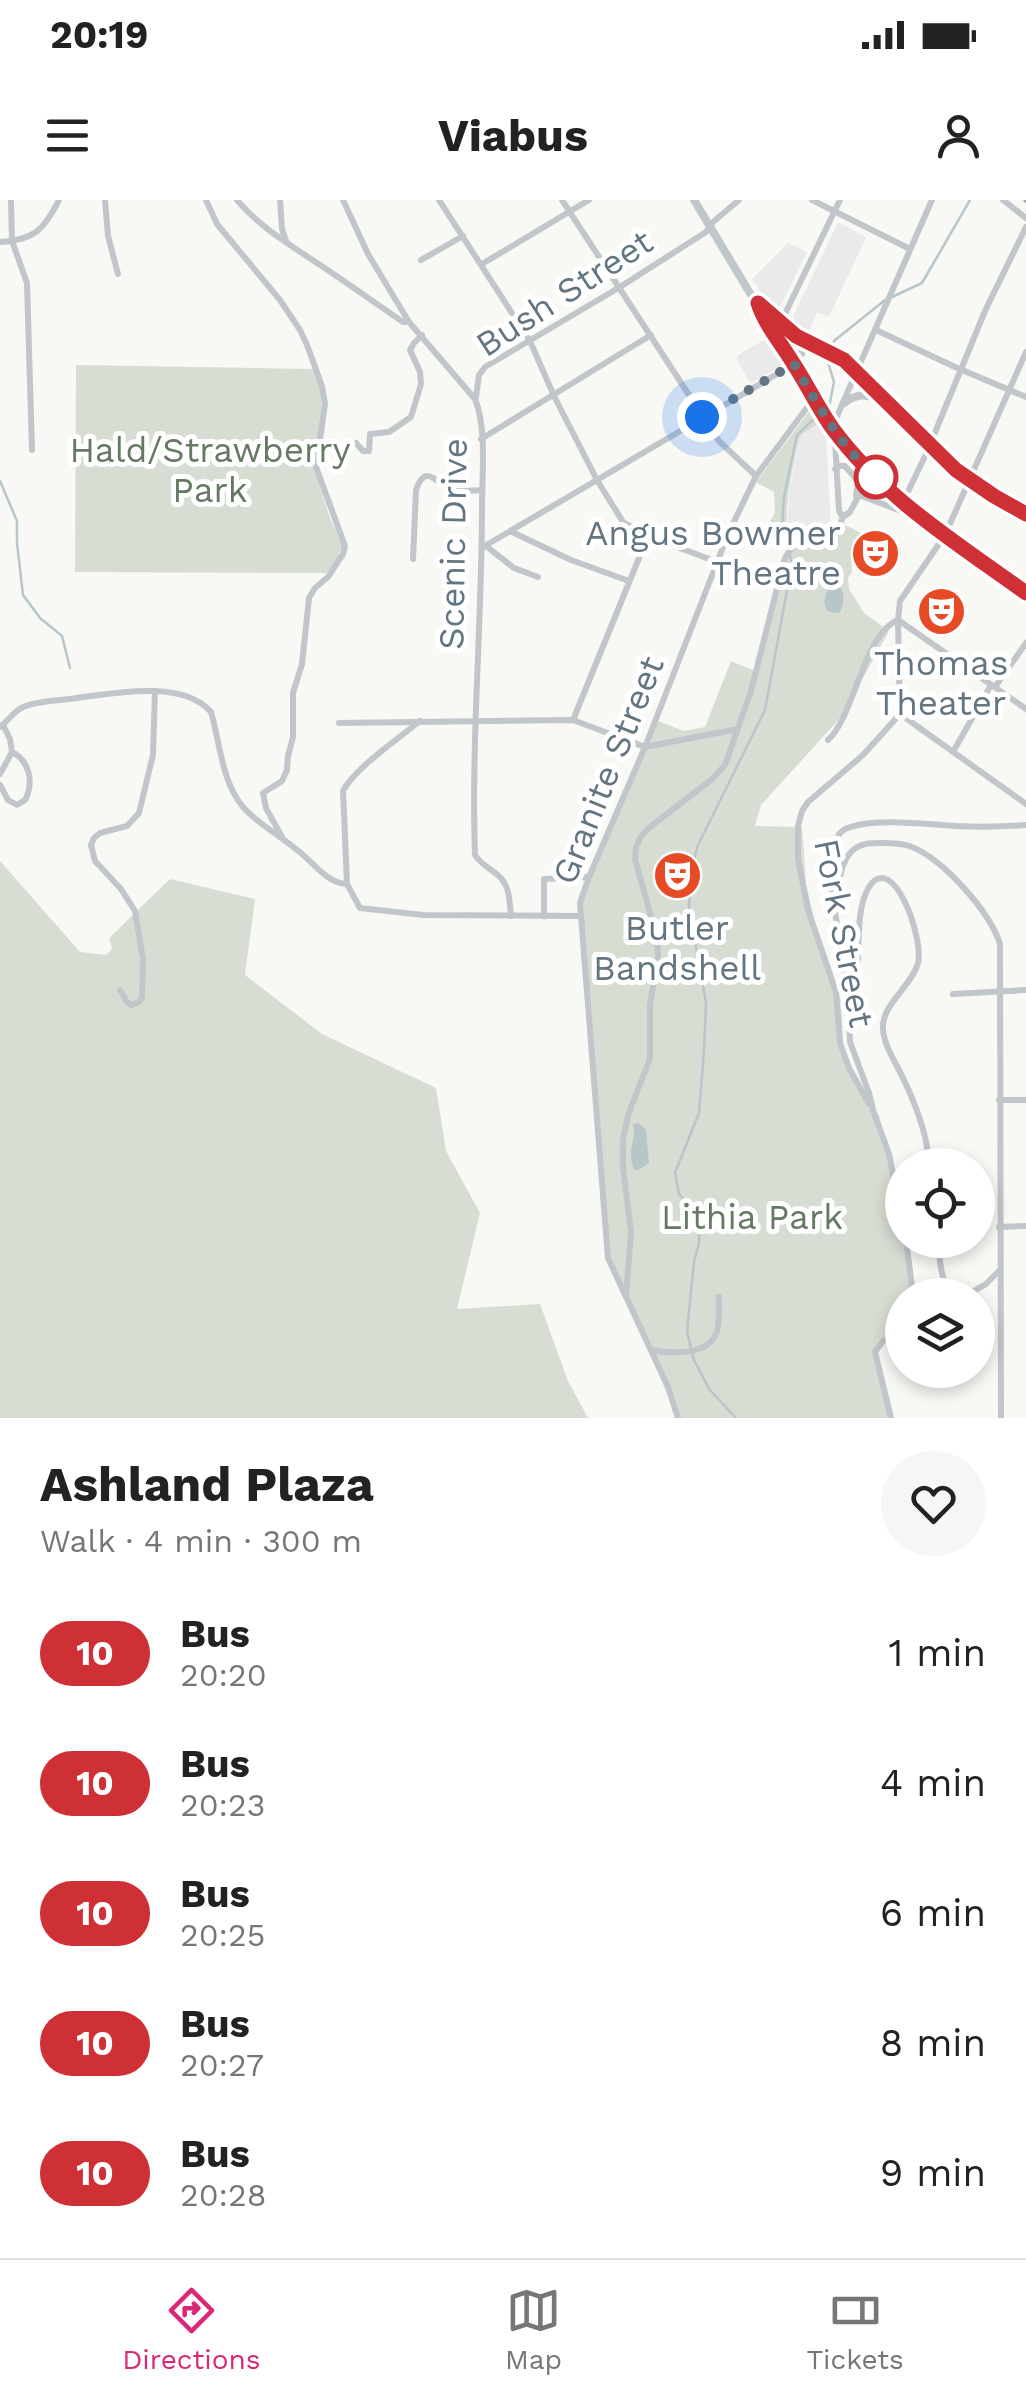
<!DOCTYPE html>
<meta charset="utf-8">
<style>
:root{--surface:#fff;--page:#f6f6f6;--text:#222;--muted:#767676;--line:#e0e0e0;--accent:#db2777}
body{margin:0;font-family:"Work Sans",sans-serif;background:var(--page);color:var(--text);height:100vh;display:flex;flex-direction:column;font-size:38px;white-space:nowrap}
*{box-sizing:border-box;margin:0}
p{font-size:32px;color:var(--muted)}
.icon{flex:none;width:55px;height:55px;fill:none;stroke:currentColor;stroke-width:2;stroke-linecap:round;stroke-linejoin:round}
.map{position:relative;height:1218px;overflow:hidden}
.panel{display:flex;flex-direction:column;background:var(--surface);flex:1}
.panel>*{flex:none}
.badge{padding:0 20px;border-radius:32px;font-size:35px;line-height:65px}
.controls{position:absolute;left:885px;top:948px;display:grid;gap:20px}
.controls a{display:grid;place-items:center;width:110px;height:110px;border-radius:50%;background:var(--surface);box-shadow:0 5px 15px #0003;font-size:50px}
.you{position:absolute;width:50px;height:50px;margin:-25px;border:8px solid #fff;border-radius:50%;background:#1a73e8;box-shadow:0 0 0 15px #1a73e833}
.map>.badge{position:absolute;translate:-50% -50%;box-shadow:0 0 0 5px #fff}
.round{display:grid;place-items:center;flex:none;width:105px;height:105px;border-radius:52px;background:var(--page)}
.overview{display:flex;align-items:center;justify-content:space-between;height:170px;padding:0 40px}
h1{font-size:48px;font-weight:700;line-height:75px}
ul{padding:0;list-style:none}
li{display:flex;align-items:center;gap:30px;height:130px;padding:0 40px}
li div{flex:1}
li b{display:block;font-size:38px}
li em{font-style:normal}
li .badge{min-width:110px;font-weight:700;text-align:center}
.status{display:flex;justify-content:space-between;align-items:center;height:70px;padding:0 50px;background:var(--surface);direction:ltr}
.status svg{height:28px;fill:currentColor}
header{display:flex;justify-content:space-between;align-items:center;height:130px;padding:0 40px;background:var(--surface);font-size:45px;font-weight:700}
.dock{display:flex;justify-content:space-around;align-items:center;height:140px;border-top:2px solid var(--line);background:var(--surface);font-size:28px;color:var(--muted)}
.dock a{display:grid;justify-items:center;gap:5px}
.dock .selected{color:var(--accent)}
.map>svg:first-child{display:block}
.built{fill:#e9eae9}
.green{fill:#d8ddd4}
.water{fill:#b8c6c9}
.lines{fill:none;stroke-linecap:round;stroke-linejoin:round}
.stream{stroke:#b8c6c9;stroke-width:2.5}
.minor{stroke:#c1c6ca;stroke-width:6}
.major{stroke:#bfc7cb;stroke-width:8}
.rail{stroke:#a0a8ae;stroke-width:2.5;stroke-dasharray:15 8;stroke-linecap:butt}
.line-casing{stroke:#fff;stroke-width:22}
.line{stroke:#ce3036;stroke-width:15}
.walk{stroke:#627581;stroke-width:10;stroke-dasharray:0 18}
.stop-dot{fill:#fff;stroke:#ce3036;stroke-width:5}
.labels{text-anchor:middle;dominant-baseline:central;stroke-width:10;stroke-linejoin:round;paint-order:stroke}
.street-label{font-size:35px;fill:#627581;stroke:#fff}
.park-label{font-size:35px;fill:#667962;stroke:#fff}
.poi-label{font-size:35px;fill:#627581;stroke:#fff}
</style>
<div class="status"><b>20:19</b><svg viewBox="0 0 49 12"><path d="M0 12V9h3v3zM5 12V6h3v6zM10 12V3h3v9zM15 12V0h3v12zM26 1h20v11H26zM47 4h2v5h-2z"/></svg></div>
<header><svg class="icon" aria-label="menu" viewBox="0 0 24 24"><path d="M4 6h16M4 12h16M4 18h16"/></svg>Viabus<svg class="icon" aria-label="person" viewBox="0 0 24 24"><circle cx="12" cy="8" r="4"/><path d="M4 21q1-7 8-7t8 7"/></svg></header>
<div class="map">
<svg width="1026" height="1218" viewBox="0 0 1026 1218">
<rect width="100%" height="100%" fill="#f8f8f5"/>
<g class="built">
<polygon points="838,22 866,37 829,117 817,112 807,136 791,127 790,123"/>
<polygon points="788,43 807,52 776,115 752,79"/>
<polygon points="769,137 784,162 783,165 753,182 749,181 737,160 738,155"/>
<polygon points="818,224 824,229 826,236 831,331 794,336 790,341 787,331 789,296 798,242 802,234"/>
</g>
<g class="green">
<polygon points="76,165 313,169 321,191 322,217 312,262 331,321 343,344 335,363 326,373 75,372"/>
<path d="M810,210l8,14 -16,10 -4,8c-5,28 -17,71 -8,99l-28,-2 13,-27 -1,-20 -18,-10z"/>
<polygon points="843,324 865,335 851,357 852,372 848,378 849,389 864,413 889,431 842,516 761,605 755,626 802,627 806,684 818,736 841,801 843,847 847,860 879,916 902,1019 902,1040 906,1040 913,1095 902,1095 902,1132 876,1147 891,1218 678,1218 608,1058 580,703 655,520 684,531 705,527 731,461 755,471 790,349 833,338"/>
<polygon points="0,661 80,752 106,755 112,749 109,738 170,679 255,699 245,775 322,834 436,888 446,951 480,1013 457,1109 540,1104 568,1181 588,1218 0,1218"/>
</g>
<g class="water">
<path d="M833,381c12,4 13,23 6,32l-10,-1c-9,-9 -3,-21 4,-31z"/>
<path d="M638,923l8,7 3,33 -10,7h-4c-10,-16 2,-30 -2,-46z"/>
</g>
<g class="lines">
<g class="stream">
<polyline points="892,97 922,83 970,0"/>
<polyline points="829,207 834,182 827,159 834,141 885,100"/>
<polyline points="0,281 17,321 17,343 23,395 40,418 62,436 70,468"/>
<polyline points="736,1218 709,1189 694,1160 687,1132 694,1062 699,1043 699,1026 690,1007 679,994 675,973 699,913 704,851 706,803 689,708 692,666 698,645 765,510 792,363 782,328 784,297 797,235 814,219"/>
</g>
<g class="minor">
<polyline points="11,0 12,41 27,83 32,250"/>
<polyline points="105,0 108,36 118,74"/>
<polyline points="206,0 217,24 280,100 300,130 307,145 322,186 325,204 316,267 345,346 343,354 328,377 315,388 309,398 302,464 293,493 293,537 288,556 287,570 282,581 263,593 266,608 282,637"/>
<path d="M237,0c21,25 47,41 74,59 31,20 61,42 92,63h5"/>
<polyline points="280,0 282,29 286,41"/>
<path d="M343,0l25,54 41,68 66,77c12,29 7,76 7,107 0,117 -11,233 -7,349 5,8 11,11 19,17 16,11 15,25 17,44"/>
<polyline points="439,0 530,141 554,196 597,280 623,322 648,336 717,362"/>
<polyline points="562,0 719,241 756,276"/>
<polyline points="812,0 910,49"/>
<polyline points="1003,0 1026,18"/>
<path d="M0,42c34,-2 44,-12 59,-42"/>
<polyline points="421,60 463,36"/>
<polyline points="482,64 589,0"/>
<polyline points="876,130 955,167 1026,197"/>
<polyline points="781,143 781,122 840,0"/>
<polyline points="476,197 479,175 485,167 620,87 706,32 713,22 739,0"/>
<polyline points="481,239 651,135"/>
<polyline points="356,243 363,251 369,251 370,234 389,232 411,217 421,184 420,172 410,150 414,143 422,135"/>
<polyline points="835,269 838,266 845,266 858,281 856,296"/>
<polyline points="902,304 927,252 985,111 1026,27"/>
<polyline points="843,317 839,311 834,223 932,0"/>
<polyline points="512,332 571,360 629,381"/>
<polyline points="486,346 514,368 538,377"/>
<polyline points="483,347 794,164"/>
<path d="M413,359l3,-69c9,-26 19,-9 32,-2 9,6 24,2 34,2"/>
<polyline points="898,420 1026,509"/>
<polyline points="995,487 1026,443"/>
<polyline points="900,514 1026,604"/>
<polyline points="573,520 648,336"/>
<path d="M420,521c-20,16 -66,48 -77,70l4,93 13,24 63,7 157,1"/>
<polyline points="339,523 573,520 645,547 738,529"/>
<path d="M0,527c8,-6 14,-16 23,-20 14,-6 31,-6 46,-8 40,-5 113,-21 142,13 10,34 11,79 40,103 16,14 35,25 51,39 14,12 26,29 45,30"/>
<path d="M828,540c26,-23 36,-107 70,-120l2,-19 45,-66 81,-183"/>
<polyline points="953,552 991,485"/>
<polyline points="0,574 12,552"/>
<path d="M0,585l8,15 9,5 8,-5c9,-17 5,-39 -13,-48l-2,-13 -7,-14"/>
<path d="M834,710c5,-18 4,-46 18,-59 8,-8 19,-8 30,-8 10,0 21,0 30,4 32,13 78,65 88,97l1,474"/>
<polyline points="544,716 544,679 589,677"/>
<polyline points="120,790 127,802 131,805 139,802 142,798 143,759 135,711 121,689 95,661 91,645 94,638 100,633 127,626 139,613 153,555 155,491"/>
<polyline points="953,794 1026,790"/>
<path d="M849,822c17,-38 1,-105 20,-135 24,-37 55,51 49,76 -6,23 -37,42 -35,66 1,17 13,34 20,49 13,27 25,57 26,87"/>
<polyline points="999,900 1026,900"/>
<polyline points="869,904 849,868 840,843 836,792 808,710 798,659 798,626 802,611 808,602 863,555 900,514 898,420"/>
<path d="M902,1019l-13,-65 -16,-44 -4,-17 -19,-51 -1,-43 -17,-106 2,-42 5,-17 6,-5c27,-12 80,-5 110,-3 24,1 47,1 71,-1"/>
<polyline points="999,1027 1026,1026"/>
<polyline points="906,1040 913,1095"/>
<path d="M938,1040c2,18 1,46 19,55"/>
<polyline points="967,1095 986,1084 999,1071"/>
<path d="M626,1096l5,-64 -8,-65v-28l6,-27 21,-53v-54l8,-48 -1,-19 -22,-79 1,-12 6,-12 8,-8 61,-47 14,-15 26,-74 33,-130c9,-25 30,-18 51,-24l8,-20 7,-5 9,-17 58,22"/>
<path d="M651,1150c21,4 59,6 66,-19 3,-11 2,-23 2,-34"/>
<polyline points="678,1218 668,1187 608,1058 580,703 589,677 645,547 729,332 756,276 814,198"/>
<polyline points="891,1218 875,1152 883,1141 902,1132"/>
</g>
<g class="major">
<polyline points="694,0 825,218 860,262 920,318 1026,393"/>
<polyline points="761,106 796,136 844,160 956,270 994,296 1026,314"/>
<polyline points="794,164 803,150 818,146"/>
<path d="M844,203c14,-11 23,-8 39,-3"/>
</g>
<polyline class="rail" points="1024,0 1026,2"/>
</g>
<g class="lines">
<defs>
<path id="line" d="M1026,314l-32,-18 -38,-26 -112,-110 -48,-24 -38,-33c7,22 23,40 35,60 14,21 25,45 40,66 52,70 124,114 193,164"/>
</defs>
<use href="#line" class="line-casing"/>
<use href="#line" class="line"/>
<path class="walk" d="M702,217l92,-53c24,41 46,82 82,113"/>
</g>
<defs>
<symbol id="theatre-disc" viewBox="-11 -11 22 22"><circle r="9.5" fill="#e74b26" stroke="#fff"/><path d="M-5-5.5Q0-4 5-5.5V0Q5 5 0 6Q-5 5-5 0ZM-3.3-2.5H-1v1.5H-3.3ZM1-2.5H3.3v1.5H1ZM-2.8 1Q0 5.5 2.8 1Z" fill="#fff"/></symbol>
</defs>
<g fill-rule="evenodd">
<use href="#theatre-disc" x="848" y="326" width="55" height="55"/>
<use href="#theatre-disc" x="914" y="384" width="55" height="55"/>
<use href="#theatre-disc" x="650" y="648" width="55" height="55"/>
</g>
<circle class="stop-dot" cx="876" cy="277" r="20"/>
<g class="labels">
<g class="street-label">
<text transform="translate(564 93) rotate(-33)">Bush Street</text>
<text transform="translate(453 344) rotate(-89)">Scenic Drive</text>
<text transform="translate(608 570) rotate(-68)">Granite Street</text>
<text transform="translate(844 733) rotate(79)">Fork Street</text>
</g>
<g class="park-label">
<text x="210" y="250">Hald/Strawberry<tspan x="210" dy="40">Park</tspan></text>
<text x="752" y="1017">Lithia Park</text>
</g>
<g class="poi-label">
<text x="841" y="333" text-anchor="end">Angus Bowmer<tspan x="841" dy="40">Theatre</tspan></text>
<text x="941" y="463">Thomas<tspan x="941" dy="40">Theater</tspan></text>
<text x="677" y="728">Butler<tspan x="677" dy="40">Bandshell</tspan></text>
</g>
</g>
</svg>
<div class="controls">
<a><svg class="icon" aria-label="locate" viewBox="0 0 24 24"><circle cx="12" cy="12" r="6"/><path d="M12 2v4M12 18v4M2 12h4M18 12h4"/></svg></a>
<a><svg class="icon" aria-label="layers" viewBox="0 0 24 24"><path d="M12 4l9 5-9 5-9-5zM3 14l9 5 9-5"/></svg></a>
</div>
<div class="you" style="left:702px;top:217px"></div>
</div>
<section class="panel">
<div class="overview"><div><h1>Ashland Plaza</h1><p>Walk · 4 min · 300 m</p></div><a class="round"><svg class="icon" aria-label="heart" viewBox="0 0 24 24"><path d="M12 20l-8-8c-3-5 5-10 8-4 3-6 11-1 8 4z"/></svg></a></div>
<ul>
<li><span class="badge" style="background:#ce3036;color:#fff">10</span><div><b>Bus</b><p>20:20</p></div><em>1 min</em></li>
<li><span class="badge" style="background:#ce3036;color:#fff">10</span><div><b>Bus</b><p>20:23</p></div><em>4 min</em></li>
<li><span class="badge" style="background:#ce3036;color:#fff">10</span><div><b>Bus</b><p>20:25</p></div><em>6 min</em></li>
<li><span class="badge" style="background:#ce3036;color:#fff">10</span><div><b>Bus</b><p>20:27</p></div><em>8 min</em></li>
<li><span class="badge" style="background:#ce3036;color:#fff">10</span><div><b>Bus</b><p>20:28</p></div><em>9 min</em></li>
</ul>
</section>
<nav class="dock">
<a class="selected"><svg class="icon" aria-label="directions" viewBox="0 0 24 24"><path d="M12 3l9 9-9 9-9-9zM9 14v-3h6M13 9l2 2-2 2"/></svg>Directions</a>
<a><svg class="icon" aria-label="map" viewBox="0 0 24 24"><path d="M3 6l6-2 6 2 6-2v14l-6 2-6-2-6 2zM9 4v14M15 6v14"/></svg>Map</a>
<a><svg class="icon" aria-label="tickets" viewBox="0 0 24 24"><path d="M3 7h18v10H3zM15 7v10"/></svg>Tickets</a>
</nav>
